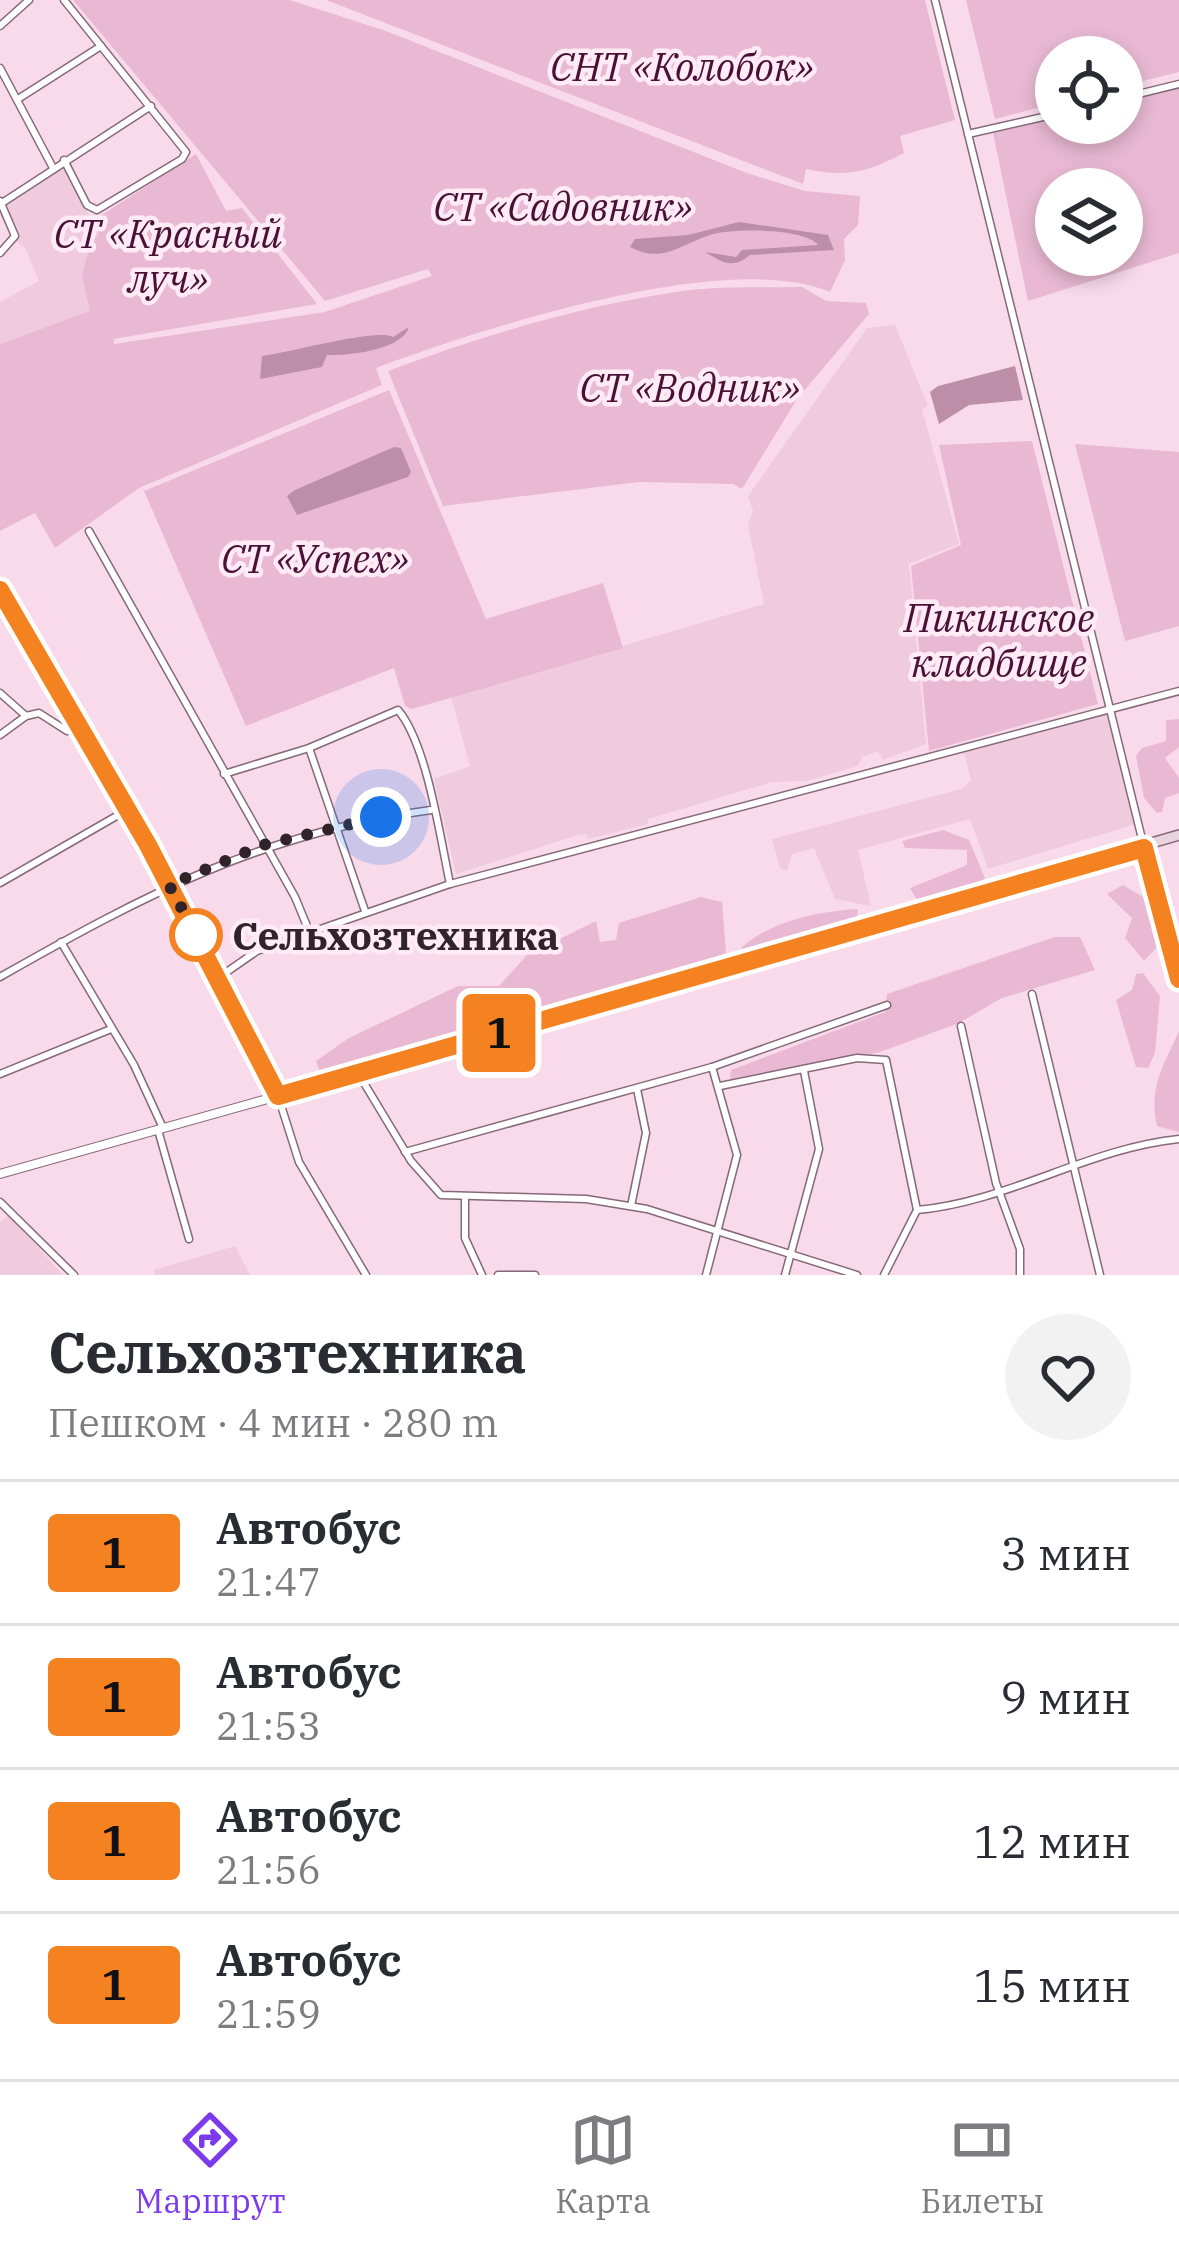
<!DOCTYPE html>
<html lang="ru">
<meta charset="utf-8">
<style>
:root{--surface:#fff;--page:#f2f2f3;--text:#2b2b33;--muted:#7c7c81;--line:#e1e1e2;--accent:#7c3aed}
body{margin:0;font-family:"IBM Plex Serif",serif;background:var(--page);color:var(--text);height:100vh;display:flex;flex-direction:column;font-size:45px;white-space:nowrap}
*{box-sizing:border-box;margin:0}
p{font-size:39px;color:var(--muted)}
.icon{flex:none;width:66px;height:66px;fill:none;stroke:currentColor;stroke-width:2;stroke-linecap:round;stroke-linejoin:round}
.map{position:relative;height:1275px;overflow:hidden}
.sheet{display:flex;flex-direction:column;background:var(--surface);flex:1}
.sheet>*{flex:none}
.badge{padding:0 24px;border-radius:9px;font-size:42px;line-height:78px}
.fabs{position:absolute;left:1035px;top:36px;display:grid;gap:24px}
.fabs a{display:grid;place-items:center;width:108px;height:108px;border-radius:50%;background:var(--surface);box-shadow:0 6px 18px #0003;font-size:60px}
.you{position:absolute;width:60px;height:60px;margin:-30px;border:9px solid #fff;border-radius:50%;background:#1a73e8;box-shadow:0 0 0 18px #1a73e833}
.map>.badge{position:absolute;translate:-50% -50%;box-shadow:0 0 0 6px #fff}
.round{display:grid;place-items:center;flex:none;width:126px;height:126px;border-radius:63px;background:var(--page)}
.overview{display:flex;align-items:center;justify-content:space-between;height:204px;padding:0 48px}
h1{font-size:57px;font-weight:700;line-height:90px}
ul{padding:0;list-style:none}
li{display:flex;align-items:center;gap:36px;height:144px;padding:0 48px;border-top:3px solid var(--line)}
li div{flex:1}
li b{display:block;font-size:45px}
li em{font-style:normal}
li .badge{min-width:132px;font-weight:700;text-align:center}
.tab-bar{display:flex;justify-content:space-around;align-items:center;height:168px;border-top:3px solid var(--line);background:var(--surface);font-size:33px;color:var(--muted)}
.tab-bar a{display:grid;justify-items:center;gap:6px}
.tab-bar .current{color:var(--accent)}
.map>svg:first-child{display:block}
.built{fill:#f0cbde}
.green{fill:#e9b9d3;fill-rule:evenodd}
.water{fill:#bd8ea8}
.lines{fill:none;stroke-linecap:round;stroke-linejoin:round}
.minor-casing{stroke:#846978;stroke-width:9}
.tertiary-casing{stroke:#846978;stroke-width:10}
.secondary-casing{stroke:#846978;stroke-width:12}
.minor{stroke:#fff;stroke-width:6}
.tertiary{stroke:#fff;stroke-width:8}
.secondary{stroke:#e7d4df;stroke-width:9}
.line-casing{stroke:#fff;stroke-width:27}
.line{stroke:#f58220;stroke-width:18}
.walk{stroke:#30242a;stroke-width:12;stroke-dasharray:0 21.6}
.stop-dot{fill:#fff;stroke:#f58220;stroke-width:6}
.labels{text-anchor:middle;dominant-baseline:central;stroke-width:9;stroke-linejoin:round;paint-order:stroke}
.park-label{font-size:39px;font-style:italic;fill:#4a1137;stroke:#ffebf5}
.stop-label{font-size:39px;font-weight:bold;fill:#30242a;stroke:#ffebf5;text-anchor:start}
</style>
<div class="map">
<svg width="1179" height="1275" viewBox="0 0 1179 1275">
<rect width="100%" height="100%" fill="#f9daeb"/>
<g class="built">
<polygon points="64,160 99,236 91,311 0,344 0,302 39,281 25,247 15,241 2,203"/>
<polygon points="895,325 928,406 922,409 959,544 909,564 926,744 883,760 878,751 862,757 858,766 807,781 772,782 648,819 648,824 588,839 586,834 578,835 456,874 434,779 470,766 451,697 764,604 748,525 753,511 748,496 867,328"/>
<polygon points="1110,709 1139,823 988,869 970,819 858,850 871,906 835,899 814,848 792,854 787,871 780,868 772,839 961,789 971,780 963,749"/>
<polygon points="9,1215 63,1275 0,1275 0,1222"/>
<polygon points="235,1246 250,1275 155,1275 154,1270"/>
</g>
<g class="green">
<path d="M73,0h217l96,31 361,142 58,18 55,5 -2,29 -14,14 1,21 -15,32c-102,-44 -350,37 -454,76l6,17 -243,103 -84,60 -20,-35 -35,18v-187l90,-33 -8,-35 9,-36 8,-4 -5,-16 102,-66 30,57 16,-3 75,96 -203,35v5l211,-32 107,-36 -4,-7 -103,32z"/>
<path d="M326,0h599l30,120 -55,16 4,17c-37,19 -57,25 -98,16l-3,15z"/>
<polygon points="966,0 1179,0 1179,72 1122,86 1122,57 1056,57 1056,103 995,119"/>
<path d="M1179,85v168l-151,48 -35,-168 63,-16v6h66v-23zM1056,189h66v66h-66z"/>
<path d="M802,287l24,14 40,2 3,11 -72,85 -55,90 -9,-5 -94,-2 -196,24 -55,-135c95,-36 193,-65 294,-80 39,-5 80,-3 120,-4z"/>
<polygon points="389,390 486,619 603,583 623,648 412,709 405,706 394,668 246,726 144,491"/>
<polygon points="1032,441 1098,704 929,751 911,566 961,545 939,445"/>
<polygon points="1075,444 1179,452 1179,626 1125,641"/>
<polygon points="1179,719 1179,747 1165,758 1179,778 1179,793 1165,798 1162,812 1157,813 1144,798 1136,756 1142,748 1166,741 1166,720"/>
<polygon points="943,830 969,840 985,878 975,887 918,902 910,888 967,865 967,850 905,848 902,841"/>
<polygon points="1123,885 1148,900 1159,945 1144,961 1125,938 1132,918 1107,894"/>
<polygon points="701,897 722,902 726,953 625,991 332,1074 320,1072 316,1061 349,1038 458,986 499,986 527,955 596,921 600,942 616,940 619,923"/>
<path d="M858,909l-2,14 -114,31v-7c29,-26 78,-36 116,-38z"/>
<polygon points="1055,937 1080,937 1095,970 1002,998 959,1023 880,1052 730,1079 731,1070 885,1012 887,994"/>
<polygon points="1143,973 1160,996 1155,1053 1148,1068 1136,1067 1116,1000 1132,990 1136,974"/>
<path d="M1179,1031v101l-22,-6c-9,-40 8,-63 22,-95z"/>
</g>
<g class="water">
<path d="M739,222l89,13 6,15 -84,5c-18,15 -28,7 -45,-3l31,5 6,-7 76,-5c-13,-17 -86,-17 -108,-10 -31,10 -47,29 -80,12l5,-8 53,-4z"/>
<path d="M409,327c-6,22 -58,29 -82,28l-5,12 -62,12 2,-23c27,-3 114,-28 131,-19z"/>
<polygon points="1015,366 1023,400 969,405 939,424 930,392 938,386"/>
<polygon points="394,447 401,448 411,472 408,477 297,515 287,496 295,490"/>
</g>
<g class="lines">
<defs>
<g id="minor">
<polyline points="935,0 1144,847"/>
<polyline points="0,26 29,0"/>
<polyline points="0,68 52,166"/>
<polyline points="1122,98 1179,84"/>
<polyline points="18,99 101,46"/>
<polyline points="968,134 1056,114"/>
<polyline points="64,160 87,205 97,210 182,159 186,152 64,0"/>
<polyline points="2,203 151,106"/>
<polyline points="0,253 15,236 0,201"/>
<polyline points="89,531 295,897 309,931"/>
<polyline points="0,693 26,716"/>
<polyline points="0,735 26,716 39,713 67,731 78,731"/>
<polyline points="309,748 365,911"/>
<path d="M224,774l85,-26 89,-38c29,34 42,127 52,174"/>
<polyline points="0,883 127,810"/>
<polyline points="61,942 134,1065 163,1128"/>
<path d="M0,977c146,-83 262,-144 431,-167"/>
<polyline points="218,978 257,951 450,884 1179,691"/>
<polyline points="1032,994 1100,1275"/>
<polyline points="961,1026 996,1183 1020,1249 1020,1275"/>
<polyline points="358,1073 411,1161 441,1195 586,1199 647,1209 857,1275"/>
<polyline points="0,1074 111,1029"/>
<polyline points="720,1086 857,1058 886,1060 917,1210 884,1275"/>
<polyline points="278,1096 299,1162 366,1275"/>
<polyline points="158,1130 189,1239"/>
<polyline points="405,1152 712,1067 887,1005"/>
<polyline points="465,1199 465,1238 482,1275"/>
<polyline points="0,1202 74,1275"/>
<polyline points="631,1206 646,1133 637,1089"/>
<path d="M917,1210c91,-8 172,-62 262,-71"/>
<polyline points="498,1275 535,1275"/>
<polyline points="706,1275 737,1155 712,1067"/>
<polyline points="785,1275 819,1149 804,1071"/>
</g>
<polyline id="tertiary" points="0,1174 278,1096"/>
<g id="secondary">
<polyline points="0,590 169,885 278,1096 1179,835"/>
<polyline points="1144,848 1179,979"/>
</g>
</defs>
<use href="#minor" class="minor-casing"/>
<use href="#tertiary" class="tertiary-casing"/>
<use href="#secondary" class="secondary-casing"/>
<use href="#minor" class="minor"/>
<use href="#tertiary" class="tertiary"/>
<use href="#secondary" class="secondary"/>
</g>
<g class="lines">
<defs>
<polyline id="line" points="0,590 148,845 278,1096 1144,848 1179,979"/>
</defs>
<use href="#line" class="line-casing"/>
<use href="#line" class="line"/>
<polyline class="walk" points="196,935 199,940 169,885 263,845 381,817"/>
</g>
<circle class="stop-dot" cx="196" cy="935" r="24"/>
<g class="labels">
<g class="park-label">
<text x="682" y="66">СНТ «Колобок»</text>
<text x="563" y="206">СТ «Садовник»</text>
<text x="168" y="233">СТ «Красный<tspan x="168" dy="45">луч»</tspan></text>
<text x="690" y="387">СТ «Водник»</text>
<text x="315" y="558">СТ «Успех»</text>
<text x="999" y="617">Пикинское<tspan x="999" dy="45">кладбище</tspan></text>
</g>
<g class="stop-label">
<text x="232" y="935">Сельхозтехника</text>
</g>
</g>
</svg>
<div class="fabs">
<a><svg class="icon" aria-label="locate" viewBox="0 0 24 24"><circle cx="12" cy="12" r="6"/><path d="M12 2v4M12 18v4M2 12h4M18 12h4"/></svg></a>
<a><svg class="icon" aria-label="layers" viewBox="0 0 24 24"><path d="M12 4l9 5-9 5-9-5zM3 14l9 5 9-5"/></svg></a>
</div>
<div class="you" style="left:381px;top:817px"></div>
<b class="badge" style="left:499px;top:1033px;background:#f58220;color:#111">1</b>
</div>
<section class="sheet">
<div class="overview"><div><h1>Сельхозтехника</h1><p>Пешком · 4 мин · 280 m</p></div><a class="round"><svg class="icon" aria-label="heart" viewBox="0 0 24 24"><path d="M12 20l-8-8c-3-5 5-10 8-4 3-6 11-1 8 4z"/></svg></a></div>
<ul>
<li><span class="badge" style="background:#f58220;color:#111">1</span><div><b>Автобус</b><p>21:47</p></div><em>3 мин</em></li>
<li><span class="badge" style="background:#f58220;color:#111">1</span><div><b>Автобус</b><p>21:53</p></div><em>9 мин</em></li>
<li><span class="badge" style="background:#f58220;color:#111">1</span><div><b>Автобус</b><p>21:56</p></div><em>12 мин</em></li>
<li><span class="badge" style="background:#f58220;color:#111">1</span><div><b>Автобус</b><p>21:59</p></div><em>15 мин</em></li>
</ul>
</section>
<nav class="tab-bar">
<a class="current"><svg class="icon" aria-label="directions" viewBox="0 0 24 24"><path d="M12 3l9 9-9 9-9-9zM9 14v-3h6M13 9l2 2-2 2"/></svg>Маршрут</a>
<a><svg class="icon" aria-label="map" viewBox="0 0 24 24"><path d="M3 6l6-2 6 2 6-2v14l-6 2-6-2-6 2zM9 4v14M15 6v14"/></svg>Карта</a>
<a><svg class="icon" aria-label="tickets" viewBox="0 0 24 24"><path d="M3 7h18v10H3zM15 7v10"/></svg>Билеты</a>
</nav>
